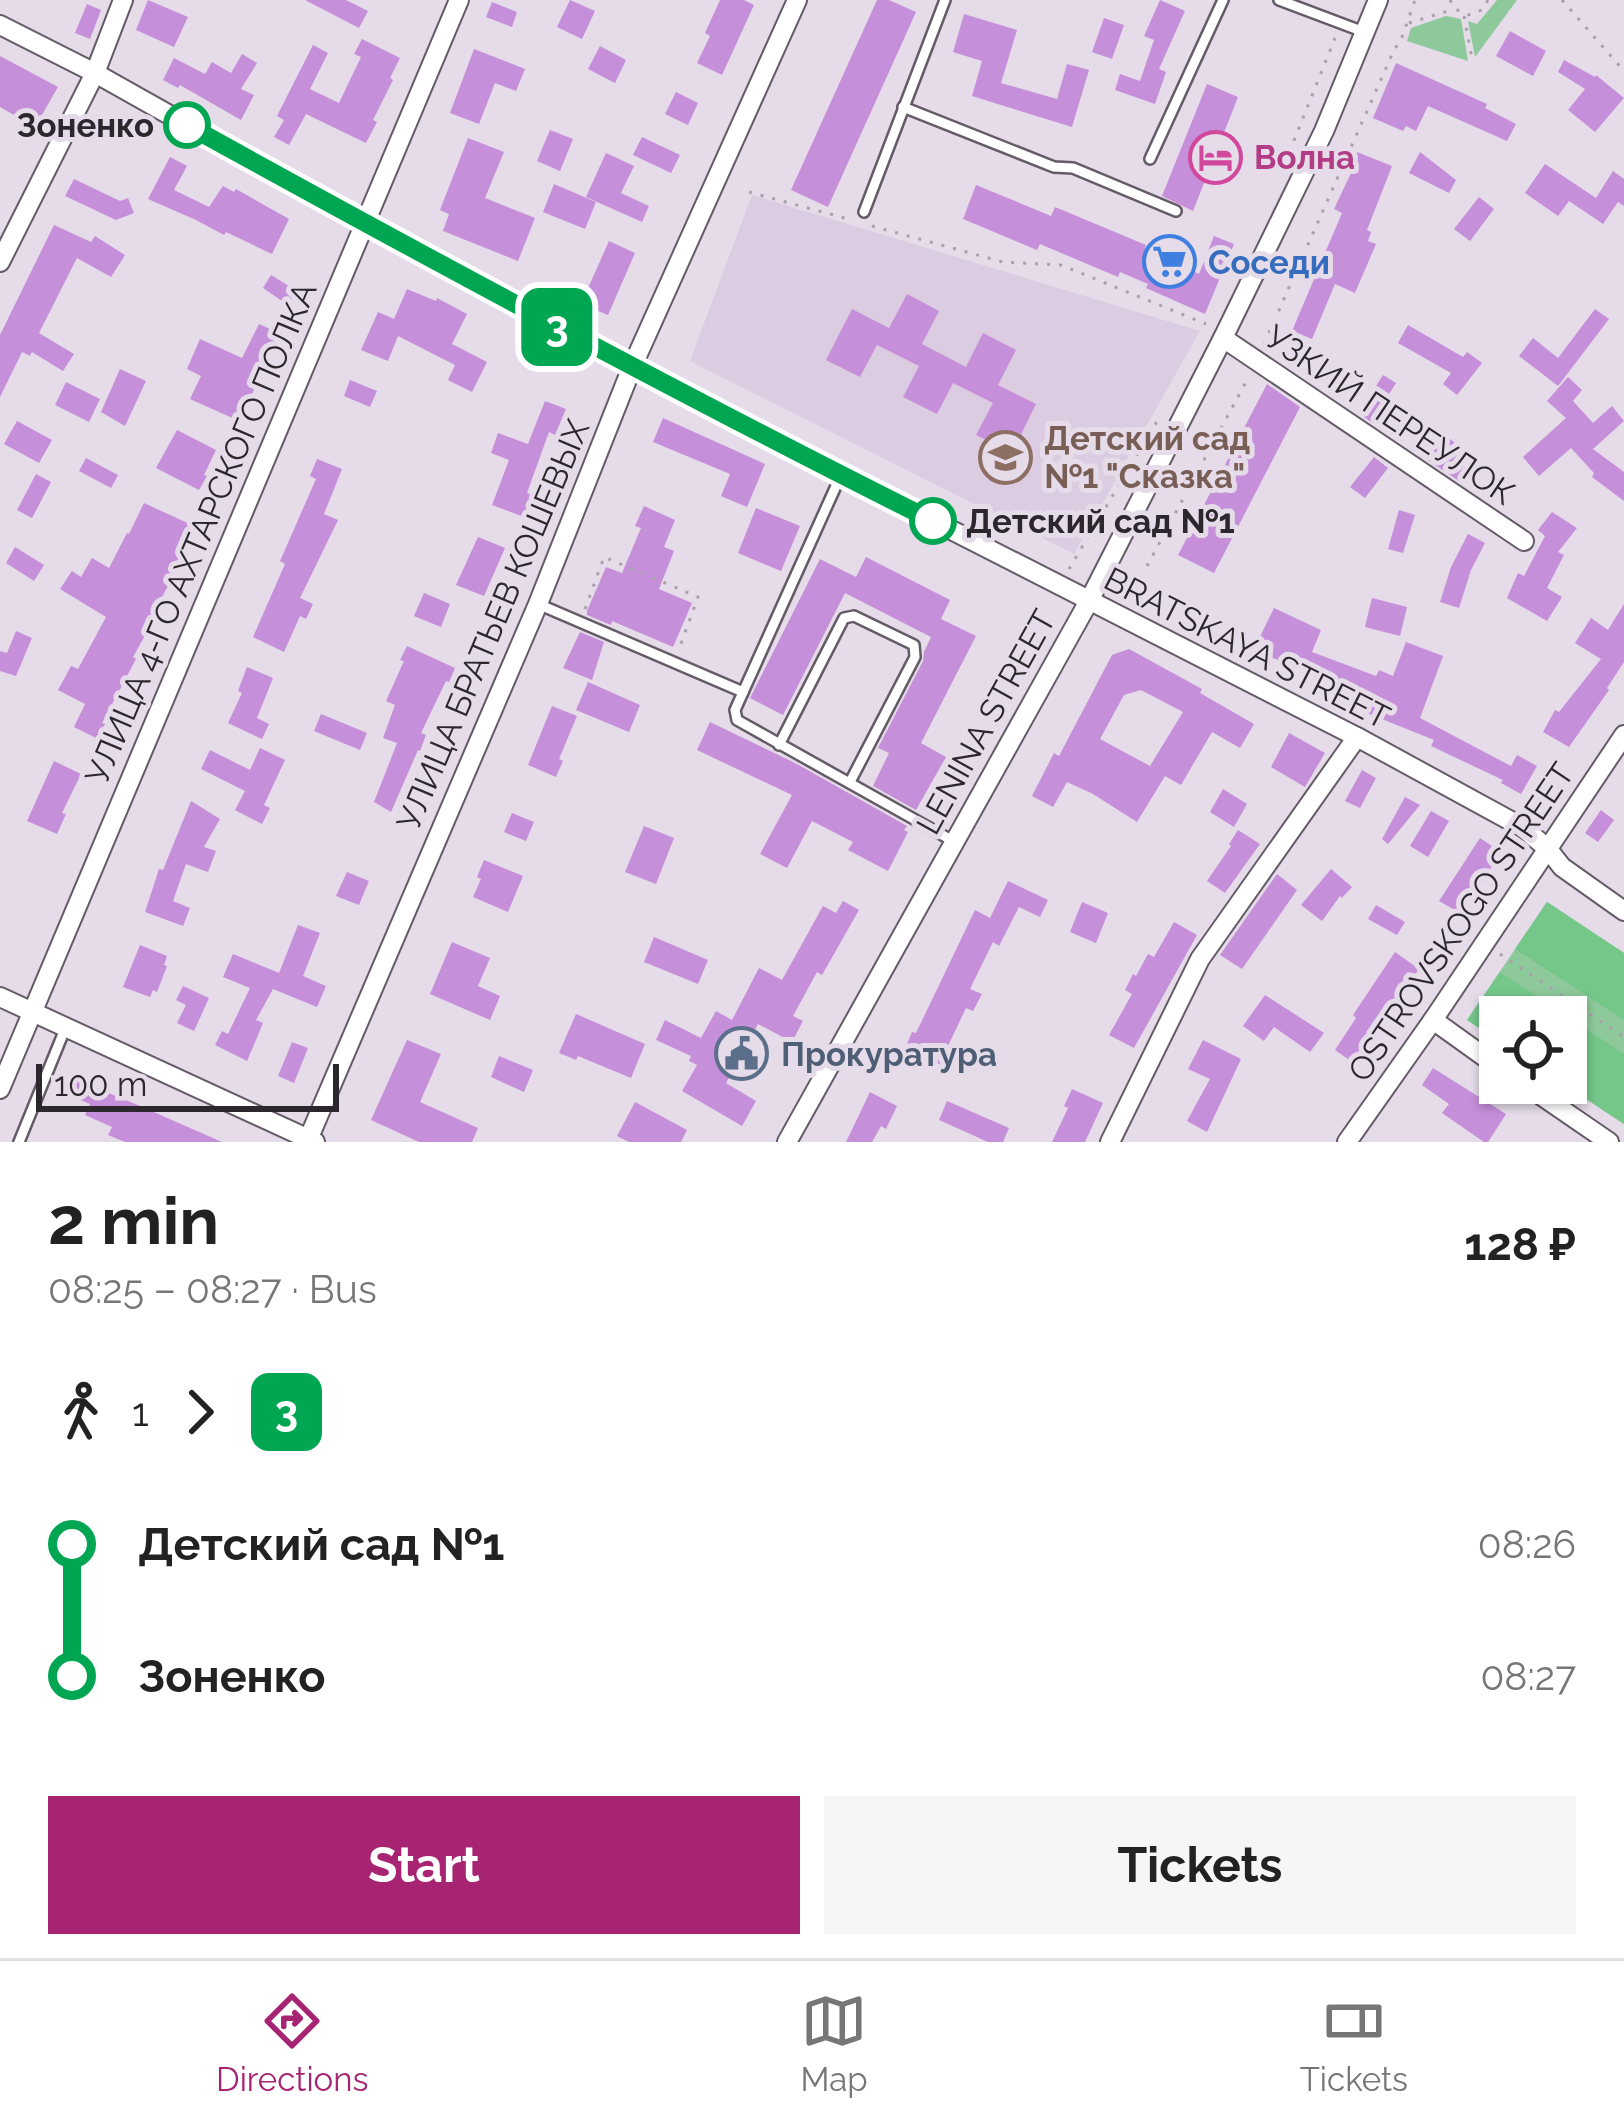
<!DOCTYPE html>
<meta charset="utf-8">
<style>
:root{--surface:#fff;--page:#f6f6f6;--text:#222;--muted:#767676;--line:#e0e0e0;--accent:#a62472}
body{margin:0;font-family:Raleway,sans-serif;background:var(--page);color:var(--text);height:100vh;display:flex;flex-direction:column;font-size:45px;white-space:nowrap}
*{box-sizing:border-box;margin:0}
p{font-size:39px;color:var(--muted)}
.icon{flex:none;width:66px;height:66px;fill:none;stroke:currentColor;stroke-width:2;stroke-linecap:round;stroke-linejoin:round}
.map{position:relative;height:1142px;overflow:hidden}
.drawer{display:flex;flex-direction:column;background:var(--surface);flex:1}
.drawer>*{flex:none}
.badge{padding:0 24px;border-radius:18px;font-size:42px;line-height:78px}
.controls{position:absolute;left:1479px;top:996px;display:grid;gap:24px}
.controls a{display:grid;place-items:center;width:108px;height:108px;border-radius:0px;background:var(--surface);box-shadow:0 3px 9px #0004;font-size:60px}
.scale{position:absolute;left:36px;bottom:30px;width:303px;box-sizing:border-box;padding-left:12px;border:6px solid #2b272c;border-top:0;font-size:33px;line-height:42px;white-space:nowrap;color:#2b272c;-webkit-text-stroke:9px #e5dbe9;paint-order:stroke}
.map>.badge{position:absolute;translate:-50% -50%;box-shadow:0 0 0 6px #fff}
.legs{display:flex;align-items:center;gap:18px;height:132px;padding:0 48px;font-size:39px}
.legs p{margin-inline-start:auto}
.overview{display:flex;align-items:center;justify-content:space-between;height:204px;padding:0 48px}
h1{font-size:66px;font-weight:700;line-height:90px}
.primary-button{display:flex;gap:24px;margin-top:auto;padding:24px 48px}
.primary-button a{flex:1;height:138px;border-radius:0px;background:var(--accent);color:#fff;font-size:48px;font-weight:700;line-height:138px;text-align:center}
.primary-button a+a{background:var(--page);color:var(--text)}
ul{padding:0 48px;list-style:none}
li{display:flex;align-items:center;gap:42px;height:132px;font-size:45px}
li i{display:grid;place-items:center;width:18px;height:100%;margin:0 15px;background:currentColor}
li i::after{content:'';width:30px;height:30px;margin:-15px;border:9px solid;border-radius:50%;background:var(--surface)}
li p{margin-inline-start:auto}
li:first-child i{background:linear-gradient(#0000 50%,currentColor 0)}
li:last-child i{background:linear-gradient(currentColor 50%,#0000 0)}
.tabs{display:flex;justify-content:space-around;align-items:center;height:168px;border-top:3px solid var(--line);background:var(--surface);font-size:33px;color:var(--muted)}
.tabs a{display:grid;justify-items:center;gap:6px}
.tabs .current{color:var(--accent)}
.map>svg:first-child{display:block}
.built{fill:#dbcce1}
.green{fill:#8dc99a}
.forest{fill:#74c689}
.building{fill:#c68fd9;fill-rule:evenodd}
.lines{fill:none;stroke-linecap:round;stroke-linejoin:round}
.service-casing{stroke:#645b67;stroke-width:14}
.minor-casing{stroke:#645b67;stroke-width:22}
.path{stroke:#a8a0ab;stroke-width:3;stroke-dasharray:3 9;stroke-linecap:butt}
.service{stroke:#fff;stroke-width:9}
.minor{stroke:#fff;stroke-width:18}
.line-1-casing{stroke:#fff;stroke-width:27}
.line-1{stroke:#00a651;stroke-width:18}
.stop-1-dot{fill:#fff;stroke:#00a651;stroke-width:6}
.labels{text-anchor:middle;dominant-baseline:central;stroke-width:10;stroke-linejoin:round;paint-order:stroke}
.stop-label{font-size:33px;font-weight:bold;fill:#2b272c;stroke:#e5dbe9;text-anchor:end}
.hotel-label{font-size:33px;font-weight:bold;fill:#b23c85;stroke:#e5dbe9;text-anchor:start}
.shop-label{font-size:33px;font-weight:bold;fill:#366cbe;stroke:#e5dbe9;text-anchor:start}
.street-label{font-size:33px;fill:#2b272c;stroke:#e5dbe9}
.education-label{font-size:33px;font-weight:bold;fill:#785e54;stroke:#e5dbe9;text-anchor:start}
.service-label{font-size:33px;font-weight:bold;fill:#4e5e75;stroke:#e5dbe9;text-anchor:start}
</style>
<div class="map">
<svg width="1624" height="1142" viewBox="0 0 1624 1142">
<rect width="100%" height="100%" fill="#e5dbe9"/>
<polygon class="built" points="752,195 1200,331 1074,554 690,361"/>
<g class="green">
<polygon points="1497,0 1517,0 1475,57 1468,21 1477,24"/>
<polygon points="1446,16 1461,19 1468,61 1407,41 1411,28"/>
<polygon points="1547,902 1624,953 1624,1124 1562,1083 1566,1083 1566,1017 1500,1017 1500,1042 1467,1020"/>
</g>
<g class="forest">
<polygon points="1547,902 1624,953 1624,1020 1515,949"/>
<polygon points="1500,972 1624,1054 1624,1124 1562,1083 1566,1083 1566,1017 1500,1017 1500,1042 1467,1020"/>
</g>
<g class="building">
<polygon points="148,0 188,17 174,47 136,30"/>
<polygon points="305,0 346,0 368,11 359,28"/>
<polygon points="570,0 595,11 582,39 557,27"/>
<polygon points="720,0 744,0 754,5 722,75 697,63 710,36 705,33"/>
<polygon points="877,0 889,0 916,12 828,207 791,190"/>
<polygon points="1160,0 1185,11 1159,69 1166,72 1155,104 1115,90 1120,74 1140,81 1154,40 1144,36"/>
<polygon points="492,2 517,12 512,27 486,17"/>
<polygon points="87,4 101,10 90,39 75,33"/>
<polygon points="964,14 1017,30 1001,83 1057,99 1067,64 1089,70 1072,127 972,96 982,61 953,52"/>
<polygon points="1104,18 1124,25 1112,59 1092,52"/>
<polygon points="1510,31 1546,51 1533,76 1496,56"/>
<polygon points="362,39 400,58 390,78 393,80 373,120 377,122 366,143 306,114 289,145 274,137 284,120 277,116 313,45 328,53 310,89 339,103 361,57 354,54"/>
<polygon points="600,46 626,60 615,83 588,69"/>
<polygon points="474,49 525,69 516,91 495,83 479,124 450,113"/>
<polygon points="242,54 257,63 241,89 254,95 241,120 180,85 178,88 163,80 174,58 205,74 212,62 231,73"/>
<polygon points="0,56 58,87 35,127 0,107"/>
<polygon points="1564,60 1595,77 1596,75 1624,98 1595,132 1568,110 1585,89 1558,72"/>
<polygon points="1396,63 1487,104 1485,108 1516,124 1507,141 1428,106 1416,131 1406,126 1403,131 1373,118"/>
<polygon points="1207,84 1238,97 1193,211 1162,196"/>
<polygon points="676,92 698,103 688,125 665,114"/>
<polygon points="550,130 573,139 560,171 537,161"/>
<polygon points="642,137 680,155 671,173 633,155"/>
<polygon points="468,138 504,152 485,198 535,218 518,261 443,231 449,214 440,210"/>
<polygon points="1357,152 1392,166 1367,230 1371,232 1368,241 1376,244 1355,293 1335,284 1312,339 1292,331 1342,213 1334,209 1352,171 1350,170"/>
<polygon points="1420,152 1456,180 1449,193 1409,173"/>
<polygon points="606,153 634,166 621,193 649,206 642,222 586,197"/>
<polygon points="170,157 187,166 174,190 209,207 223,186 234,192 236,189 289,219 272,254 226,232 224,235 196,220 148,199"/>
<polygon points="1545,164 1596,198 1613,171 1624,179 1624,206 1618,202 1603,224 1569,201 1558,216 1525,193"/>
<polygon points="74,179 120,201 128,198 134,213 116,220 65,196"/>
<polygon points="554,184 596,202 585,229 543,212"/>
<polygon points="976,185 1051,216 1055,207 1146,245 1144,251 1199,274 1214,236 1234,244 1205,314 1146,288 1148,284 1120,272 1118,277 1040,244 1037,250 963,219"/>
<polygon points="1479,197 1494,209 1470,241 1454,229"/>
<polygon points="54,225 91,242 95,236 125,255 111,277 77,258 39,333 74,354 63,371 32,352 30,356 22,352 0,397 0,335"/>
<polygon points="609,241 635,253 608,315 581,304"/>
<polygon points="271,275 297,291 288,305 263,288"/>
<polygon points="407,289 436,301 437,298 467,314 452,344 487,362 472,392 448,380 455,365 398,336 388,361 361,350 378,312 394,319"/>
<polygon points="907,294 939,311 922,344 966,367 983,333 1016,350 998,385 1036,404 1012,453 976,435 993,403 953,383 937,414 903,397 919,366 877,345 860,377 826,360 852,309 889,328"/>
<polygon points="1595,309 1609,319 1558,386 1519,356 1533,338 1558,358"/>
<polygon points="259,324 281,334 239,421 190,399 201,376 187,369 200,339 242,358"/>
<polygon points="1408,325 1463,357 1467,352 1482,363 1457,395 1443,384 1451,373 1398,343"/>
<polygon points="120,369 146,381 125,426 101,412"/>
<polygon points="1383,375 1396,383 1371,422 1359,413"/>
<polygon points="1568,377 1582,390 1573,401 1593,423 1612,406 1624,421 1593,449 1624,472 1624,501 1592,477 1594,473 1571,448 1539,476 1523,457 1566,418 1547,401"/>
<polygon points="350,380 377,391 370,407 344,396"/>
<polygon points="66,382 100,399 89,422 55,405"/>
<polygon points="1267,384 1300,407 1214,573 1178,555"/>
<polygon points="545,401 566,409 555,435 549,432 527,493 531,495 524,517 492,505 509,460 491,453 498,433 528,444"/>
<polygon points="663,418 765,464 747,507 721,496 730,474 653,442"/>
<polygon points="17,421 52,440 39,463 4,444"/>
<polygon points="1433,425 1476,460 1459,481 1413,450"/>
<polygon points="177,430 216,450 204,475 207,476 199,490 156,468"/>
<polygon points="1374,457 1388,468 1365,498 1350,487"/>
<polygon points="86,458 118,475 111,488 79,471"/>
<polygon points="317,459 342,469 324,514 338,520 300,598 313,604 306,619 300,616 284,652 253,637 285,564 280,561 316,479 310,476"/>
<polygon points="36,474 51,482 32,518 17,510"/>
<polygon points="144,503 194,526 178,561 181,562 150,619 153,621 133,657 136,659 102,723 105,724 98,739 74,727 85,704 58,690 71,666 78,669 106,617 60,589 72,571 81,577 92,558 109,568 127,533 129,534"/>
<polygon points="644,506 675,520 664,547 674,551 659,589 692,603 673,647 612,621 611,625 587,615 587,611 606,567 622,573 641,528 635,526"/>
<polygon points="756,508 800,526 781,571 738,553"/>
<polygon points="1399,510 1415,515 1403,553 1388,549"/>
<polygon points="1552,512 1577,528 1558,552 1564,555 1547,588 1562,597 1547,621 1507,598 1518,573 1524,576 1545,536 1538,530"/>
<polygon points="1468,534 1485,543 1471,570 1459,608 1440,602 1451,567"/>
<polygon points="478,537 505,548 484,596 456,585"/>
<polygon points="15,547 44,565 34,581 6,563"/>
<polygon points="866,557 950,600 941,619 976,636 921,743 946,757 916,810 873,786 889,753 878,748 923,661 924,652 931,637 845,593 783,715 750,698 820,559 856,577"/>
<polygon points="424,593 450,604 441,627 414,616"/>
<polygon points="1372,598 1407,607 1400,636 1365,627"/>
<polygon points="1624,604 1624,662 1607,688 1609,690 1569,747 1543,732 1555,710 1559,712 1601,659 1575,643 1591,618 1608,630"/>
<polygon points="1274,608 1321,630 1312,652 1376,676 1379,670 1393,676 1406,642 1443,656 1420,718 1511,766 1517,755 1537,766 1521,794 1501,783 1503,780 1431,746 1434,740 1362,711 1364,706 1326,692 1331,679 1253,651"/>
<polygon points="16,631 32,638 16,676 0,671 0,651 7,653"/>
<polygon points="580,632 604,642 592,680 563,668"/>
<polygon points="407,646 455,668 449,682 446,681 421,733 426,735 420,751 418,750 391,812 374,802 397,743 383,738 395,705 386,701 404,661 400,660"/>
<path d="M1129,649l73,40 -2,4 54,31 -14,24 -28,-16 -31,53 -16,-9 -28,46 -44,-28 -26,-12 -14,25 -21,-11 22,-43 5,3 53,-101zM1141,690l42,22 -33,54 -50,-27 24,-44z"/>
<polygon points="247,667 273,678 257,718 269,724 262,739 228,723 242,693 238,691"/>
<polygon points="588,682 640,705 629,732 576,710"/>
<polygon points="552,706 577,716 559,759 563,761 556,777 528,765"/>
<polygon points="321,714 367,733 360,750 314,731"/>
<polygon points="710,722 797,764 907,826 904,830 908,832 888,871 848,850 853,842 812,821 787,868 760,854 792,795 697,750"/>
<polygon points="1289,733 1325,753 1305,787 1271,767"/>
<polygon points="260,748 285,760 264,805 270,808 262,824 235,810 245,791 201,769 210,750 250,770"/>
<polygon points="54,761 81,774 62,813 66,814 57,834 27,821"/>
<polygon points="1362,770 1376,778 1360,808 1345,801"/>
<polygon points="1223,789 1247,804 1234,827 1210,812"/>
<polygon points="1405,797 1420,805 1388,844 1382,839"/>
<polygon points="191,801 220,819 204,847 216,851 208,872 186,864 173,901 190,908 183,926 145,912 159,869 163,870"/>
<polygon points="1601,810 1614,820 1598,842 1585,833"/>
<polygon points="1431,811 1449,821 1428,857 1410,846"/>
<polygon points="512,813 534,822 526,841 504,832"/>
<polygon points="644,826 674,838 656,884 625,872"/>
<polygon points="1238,830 1260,844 1225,893 1207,881 1231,846 1229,844"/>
<polygon points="1480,838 1501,852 1479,887 1476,885 1460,913 1439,901"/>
<polygon points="484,860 523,876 508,912 473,897 481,879 477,877"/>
<polygon points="1331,869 1352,887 1342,898 1340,896 1322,921 1301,905"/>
<polygon points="347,872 369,881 359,905 336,896"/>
<polygon points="1277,874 1297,890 1242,969 1220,955"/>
<polygon points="1008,881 1048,900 1040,917 1019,907 999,946 993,942 970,989 982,994 973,1011 966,1008 947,1048 953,1050 945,1067 905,1049 912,1032 916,1033 975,910 990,918"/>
<polygon points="843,901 859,910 822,975 817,972 793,1016 803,1021 792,1042 758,1024 726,1083 756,1101 742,1126 682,1091 697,1065 689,1061 691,1056 656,1040 665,1020 701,1038 716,1011 732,1020 759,968 782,980 823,906 836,913"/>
<polygon points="1082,902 1108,913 1096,943 1070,932"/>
<polygon points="1376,905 1405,922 1397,935 1368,919"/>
<polygon points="1174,922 1197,935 1134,1048 1109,1035 1132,994 1125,990 1133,974 1136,976 1148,954 1154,957"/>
<polygon points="298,925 320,933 303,976 326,986 317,1007 273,989 256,1020 263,1023 247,1061 215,1045 222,1031 228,1034 250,988 223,977 233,954 279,973"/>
<polygon points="654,937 708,960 698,984 644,962"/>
<polygon points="452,942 490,958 478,986 500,996 490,1020 430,994"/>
<polygon points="140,945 167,956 164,965 167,966 157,992 153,990 150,997 123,987"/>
<polygon points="1395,952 1419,969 1355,1064 1335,1050 1356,1018 1353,1015"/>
<polygon points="183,986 209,998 194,1031 177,1023 186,1005 176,1000"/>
<polygon points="1265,995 1324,1033 1310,1052 1274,1027 1264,1041 1243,1026"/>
<polygon points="576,1014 645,1044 631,1078 578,1056 576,1060 559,1053"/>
<polygon points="407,1040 441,1054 420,1102 478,1128 472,1142 419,1142 371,1120"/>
<polygon points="1203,1040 1241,1059 1207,1132 1187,1121 1210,1079 1188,1069"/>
<polygon points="292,1042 308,1048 294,1083 278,1076"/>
<polygon points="499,1056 533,1070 524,1092 491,1077"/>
<polygon points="1433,1068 1506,1114 1488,1142 1484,1142 1442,1113 1449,1104 1422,1085"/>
<polygon points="77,1080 140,1106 222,1142 125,1142 108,1135 112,1127 85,1115 90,1104 71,1096"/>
<polygon points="1072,1089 1103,1103 1085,1142 1052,1142 1068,1108 1064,1106"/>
<polygon points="870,1092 897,1106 886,1129 881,1126 872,1142 846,1142"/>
<polygon points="947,1101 1009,1128 1003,1142 988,1142 939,1120"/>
<polygon points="635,1102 687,1130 681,1142 629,1142 617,1136"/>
</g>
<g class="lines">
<defs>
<g id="service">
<polyline points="1279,0 1364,32"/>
<polyline points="903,107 1054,167 1073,168 1176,211"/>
<polyline points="1150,159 1223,0"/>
<polyline points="864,212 945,0"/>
<polyline points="841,475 735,710 737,720 953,841"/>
<polyline points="538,604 743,692"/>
<polyline points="779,745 844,618 854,616 914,645 915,657 850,782"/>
<polyline points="19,1142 65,1029"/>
</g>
<g id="minor">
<polyline points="0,25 95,73 363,224 632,367 1357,737 1522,827 1547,848 1562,867 1624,911"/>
<polyline points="0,262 95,73 123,0"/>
<polyline points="1223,338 1524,541"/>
<polyline points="0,997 315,1142"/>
<polyline points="1433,1020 1500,1068"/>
<polyline points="1523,1083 1609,1142"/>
<polyline points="0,1089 459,0"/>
<polyline points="307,1142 538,604 632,367 797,0"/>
<polyline points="787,1142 1089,601 1223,338 1324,131 1378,0"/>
<polyline points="1110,1142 1200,959 1357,737"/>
<polyline points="1347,1142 1433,1020 1624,735"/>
</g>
</defs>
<use href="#service" class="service-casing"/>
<use href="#minor" class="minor-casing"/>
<g class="path">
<polyline points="1450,0 1455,9 1468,15 1482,10 1488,0"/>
<polyline points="1562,0 1624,71"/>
<polyline points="1464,16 1472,59"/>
<polyline points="1409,23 1451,10"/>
<polyline points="1285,163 1335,38"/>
<polyline points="749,192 852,220"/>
<polyline points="872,226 1003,262 1061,265 1206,324"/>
<polyline points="1264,344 1394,50 1401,40 1415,0"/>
<polyline points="1147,566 1247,380"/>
<polyline points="1069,569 1159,418"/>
<polyline points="585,609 604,557 698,597 679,649"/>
<polyline points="1500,954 1624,1037"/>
</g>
<use href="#service" class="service"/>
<use href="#minor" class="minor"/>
</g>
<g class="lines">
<defs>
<path id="line-1" d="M187,125c246,136 494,270 746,396"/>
</defs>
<use href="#line-1" class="line-1-casing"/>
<use href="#line-1" class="line-1"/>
</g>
<defs>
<symbol id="hotel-ring" viewBox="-11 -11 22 22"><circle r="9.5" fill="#e5dbe9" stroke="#d1479c" stroke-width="1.5"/><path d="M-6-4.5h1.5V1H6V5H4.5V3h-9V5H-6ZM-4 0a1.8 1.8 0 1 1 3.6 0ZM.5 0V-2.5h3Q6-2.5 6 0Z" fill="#d1479c"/></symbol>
<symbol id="supermarket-ring" viewBox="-11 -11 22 22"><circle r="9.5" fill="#e5dbe9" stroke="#3f7fe0" stroke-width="1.5"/><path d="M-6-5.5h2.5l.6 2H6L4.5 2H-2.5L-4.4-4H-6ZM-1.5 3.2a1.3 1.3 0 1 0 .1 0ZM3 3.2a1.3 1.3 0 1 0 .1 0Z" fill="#3f7fe0"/></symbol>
<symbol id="school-ring" viewBox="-11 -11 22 22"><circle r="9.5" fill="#e5dbe9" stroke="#8d6e63" stroke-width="1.5"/><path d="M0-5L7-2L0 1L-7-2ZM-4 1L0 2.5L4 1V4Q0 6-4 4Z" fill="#8d6e63"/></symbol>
<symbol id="civic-ring" viewBox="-11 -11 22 22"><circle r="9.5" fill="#e5dbe9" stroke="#5c6f8a" stroke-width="1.5"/><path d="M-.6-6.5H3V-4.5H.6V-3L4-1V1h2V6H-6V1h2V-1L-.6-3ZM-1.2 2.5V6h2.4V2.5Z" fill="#5c6f8a"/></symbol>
</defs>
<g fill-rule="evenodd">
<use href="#hotel-ring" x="1186" y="128" width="59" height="59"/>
<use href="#supermarket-ring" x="1140" y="232" width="59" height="59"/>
<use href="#school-ring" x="976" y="428" width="59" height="59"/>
<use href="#civic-ring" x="712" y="1024" width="59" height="59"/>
</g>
<g class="stop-1-dot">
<circle cx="187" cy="125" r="21"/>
<circle cx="933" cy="521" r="21"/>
</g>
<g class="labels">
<g class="stop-label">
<text x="154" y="125">Зоненко</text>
<text x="966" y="521" text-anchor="start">Детский сад №1</text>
</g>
<g class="hotel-label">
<text x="1254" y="157">Волна</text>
</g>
<g class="shop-label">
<text x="1208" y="262">Соседи</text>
</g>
<g class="street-label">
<text transform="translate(1390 415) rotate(34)">УЗКИЙ ПЕРЕУЛОК</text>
<text transform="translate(201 533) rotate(-67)">УЛИЦА 4-ГО АХТАРСКОГО ПОЛКА</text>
<text transform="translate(493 625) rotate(-67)">УЛИЦА БРАТЬЕВ КОШЕВЫХ</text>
<text transform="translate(1247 648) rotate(27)">BRATSKAYA STREET</text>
<text transform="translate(986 722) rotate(-61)">LENINA STREET</text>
<text transform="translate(1461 922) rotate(-56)">OSTROVSKOGO STREET</text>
</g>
<g class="education-label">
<text x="1044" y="438">Детский сад<tspan x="1044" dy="38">№1 "Сказка"</tspan></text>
</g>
<g class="service-label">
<text x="781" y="1054">Прокуратура</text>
</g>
</g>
</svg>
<div class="controls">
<a><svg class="icon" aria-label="locate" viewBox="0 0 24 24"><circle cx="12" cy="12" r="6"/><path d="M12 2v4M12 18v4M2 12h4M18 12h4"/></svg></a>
</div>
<div class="scale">100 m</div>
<b class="badge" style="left:557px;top:327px;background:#00a651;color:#fff">3</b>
</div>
<section class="drawer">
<div class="overview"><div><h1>2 min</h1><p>08:25 – 08:27 · Bus</p></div><b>128 ₽</b></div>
<div class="legs"><svg class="icon" aria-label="walk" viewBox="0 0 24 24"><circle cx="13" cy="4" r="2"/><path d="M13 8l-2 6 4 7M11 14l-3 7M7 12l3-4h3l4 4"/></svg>1<svg class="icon" aria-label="forward" viewBox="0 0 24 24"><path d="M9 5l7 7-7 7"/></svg><b class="badge" style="background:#00a651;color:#fff">3</b></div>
<ul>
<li><i style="color:#00a651"></i><b>Детский сад №1</b><p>08:26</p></li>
<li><i style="color:#00a651"></i><b>Зоненко</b><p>08:27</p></li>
</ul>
<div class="primary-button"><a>Start</a><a>Tickets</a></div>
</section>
<nav class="tabs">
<a class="current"><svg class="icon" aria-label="directions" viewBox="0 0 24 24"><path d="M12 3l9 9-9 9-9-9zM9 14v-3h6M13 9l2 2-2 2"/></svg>Directions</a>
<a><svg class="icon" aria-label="map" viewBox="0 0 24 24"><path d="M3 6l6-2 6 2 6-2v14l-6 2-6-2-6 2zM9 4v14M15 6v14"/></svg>Map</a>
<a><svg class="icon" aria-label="tickets" viewBox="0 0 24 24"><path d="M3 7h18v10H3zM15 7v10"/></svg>Tickets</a>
</nav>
